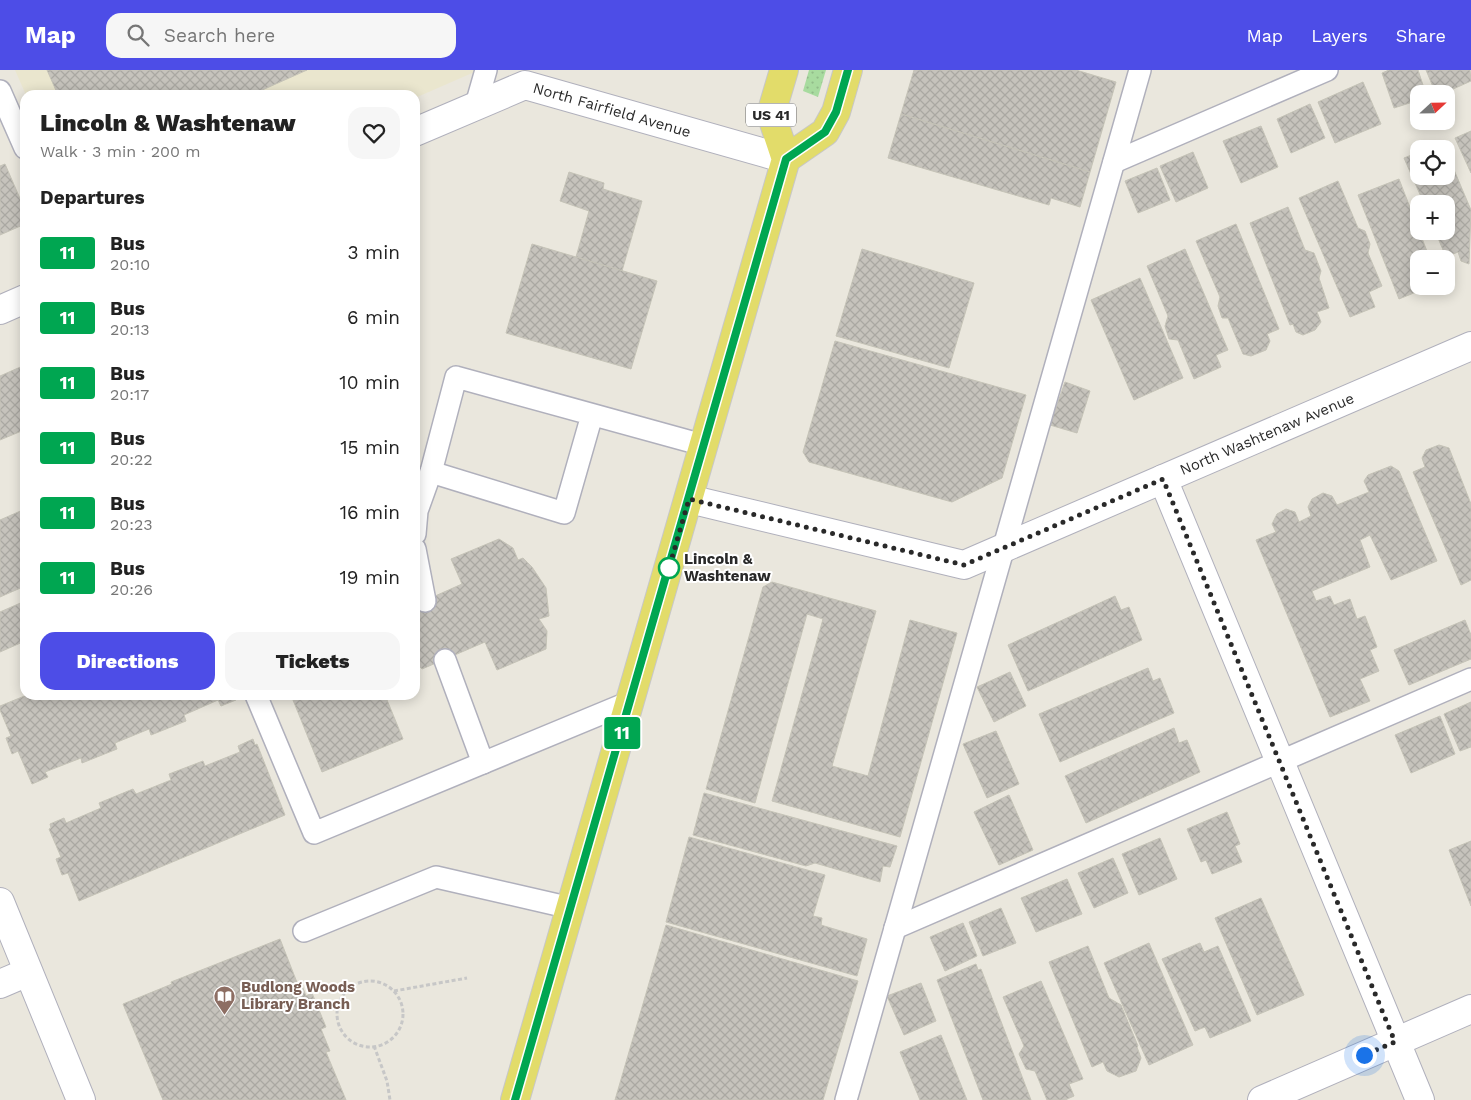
<!DOCTYPE html>
<meta charset="utf-8">
<style>
:root{--surface:#fff;--page:#f6f6f6;--text:#222;--muted:#767676;--accent:#4d4de7}
body{margin:0;font-family:"Work Sans",sans-serif;background:var(--page);color:var(--text);height:100vh;display:flex;flex-direction:column;font-size:19px;white-space:nowrap}
*{box-sizing:border-box;margin:0}
p{font-size:16px;color:var(--muted)}
.icon{flex:none;width:28px;height:28px;fill:none;stroke:currentColor;stroke-width:2;stroke-linecap:round;stroke-linejoin:round}
.map{position:relative;flex:1;overflow:hidden}
.drawer{position:absolute;left:20px;top:20px;width:400px;height:610px;display:flex;flex-direction:column;background:var(--surface);border-radius:15px;box-shadow:0 2px 12px #0003}
.drawer>*{flex:none}
.badge{padding:0 10px;border-radius:4px;font-size:18px;line-height:32px}
.needle{width:32px;rotate:68deg}
.tools{position:absolute;left:1410px;top:15px;display:grid;gap:10px}
.tools a{display:grid;place-items:center;width:45px;height:45px;border-radius:10px;background:var(--surface);box-shadow:0 2px 12px #0003;font-size:25px}
.you{position:absolute;width:25px;height:25px;margin:-12px;border:4px solid #fff;border-radius:50%;background:#1a73e8;box-shadow:0 0 0 8px #1a73e833}
.map>.badge{position:absolute;translate:-50% -50%;box-shadow:0 0 0 2px #fff}
h2{padding:0 20px;font-size:19px;line-height:45px}
.round{display:grid;place-items:center;flex:none;width:52px;height:52px;border-radius:15px;background:var(--page)}
.head{display:flex;align-items:center;justify-content:space-between;height:85px;padding:0 20px}
h1{font-size:24px;font-weight:800;line-height:38px}
.primary-button{display:flex;gap:10px;margin-top:auto;padding:10px 20px}
.primary-button a{flex:1;height:58px;border-radius:15px;background:var(--accent);color:#fff;font-size:20px;font-weight:800;line-height:58px;text-align:center}
.primary-button a+a{background:var(--page);color:var(--text)}
ul{padding:0;list-style:none}
li{display:flex;align-items:center;gap:15px;height:65px;padding:0 20px}
li div{flex:1}
li b{display:block;font-size:19px}
li em{font-style:normal}
li .badge{min-width:55px;font-weight:700;text-align:center}
header{display:flex;align-items:center;gap:30px;box-sizing:border-box;height:70px;padding:0 25px;background:var(--accent);color:#fff}
header strong{font-size:24px}
nav{display:flex;gap:28px;margin-inline-start:auto;font-size:18px}
.search{width:350px;height:45px;background:var(--page);display:flex;align-items:center;gap:12px;box-sizing:border-box;padding:0 18px;border-radius:15px;color:var(--muted);font-size:19px}
.map>svg:first-child{display:block}
.education{fill:#eae6ce}
.grass{fill:url(#grass-dots)}
.building{fill:url(#building-cross-hatch);stroke:#c5c3b7}
.lines{fill:none;stroke-linecap:round;stroke-linejoin:round}
.lane-casing{stroke:#b0b0bc;stroke-width:24}
.street-casing{stroke:#b0b0bc;stroke-width:30}
.secondary-casing{stroke:#b0b0bc;stroke-width:30}
.primary-casing{stroke:#c7c7c7;stroke-width:30}
.path{stroke:#c7c7c7;stroke-width:3;stroke-dasharray:4 2.5;stroke-linecap:butt}
.lane{stroke:#fff;stroke-width:21}
.street{stroke:#fff;stroke-width:28}
.secondary{stroke:#fff;stroke-width:28}
.primary{stroke:#e2dc6a;stroke-width:28}
.line-casing{stroke:#fff;stroke-width:11}
.line{stroke:#00a651;stroke-width:8}
.walk{stroke:#292929;stroke-width:5;stroke-dasharray:0 9}
.stop-dot{fill:#fff;stroke:#00a651;stroke-width:2.5}
.labels{text-anchor:middle;dominant-baseline:central;stroke-width:4;stroke-linejoin:round;paint-order:stroke}
.shield{fill:#fff;stroke:#696969;stroke-width:1}
.shield-label{font-size:14px;font-weight:bold;fill:#292929}
.street-label{font-size:15px;fill:#292929;stroke:#fff}
.stop-label{font-size:15px;font-weight:bold;fill:#292929;stroke:#fff;text-anchor:start}
.education-label{font-size:15px;font-weight:bold;fill:#785e54;stroke:#fff;text-anchor:start}
</style>
<header>
<strong>Map</strong>
<div class="search"><svg class="icon" aria-label="search" viewBox="0 0 24 24"><circle cx="10" cy="10" r="6"/><path d="M15 15l6 6"/></svg>Search here</div>
<nav><a>Map</a><a>Layers</a><a>Share</a></nav>
</header>
<div class="map">
<svg width="1471" height="1030" viewBox="0 0 1471 1030">
<defs>
<pattern id="grass-dots" width="8" height="8" patternUnits="userSpaceOnUse" patternTransform="scale(1.25)"><rect width="8" height="8" fill="#a8db9f"/><path d="M2 2h.1M6 6h.1" fill="none" stroke="#91bc89" stroke-width="1.8" stroke-linecap="round"/></pattern>
<pattern id="building-cross-hatch" width="8" height="8" patternUnits="userSpaceOnUse" patternTransform="scale(1.25)"><rect width="8" height="8" fill="#c6c3bc"/><path d="M0 0l8 8M0 8l8-8" fill="none" stroke="#aaa8a2"/></pattern>
</defs>
<rect width="100%" height="100%" fill="#eae7dd"/>
<polygon class="education" points="15,0 479,0 415,28 415,25 26,25"/>
<polygon class="grass" points="809,0 826,0 818,27 803,21"/>
<g class="building">
<polygon points="47,0 307,0 260,21 262,25 58,25"/>
<polygon points="914,0 1076,0 1116,12 1090,102 901,44"/>
<polygon points="1389,0 1418,0 1426,24 1419,24 1419,30 1394,38 1382,3"/>
<polygon points="1426,0 1470,0 1471,11 1442,24 1436,24"/>
<polygon points="1363,12 1381,54 1335,73 1318,32"/>
<polygon points="1310,34 1325,68 1291,83 1277,49"/>
<polygon points="901,44 1090,102 1080,137 1051,128 1049,135 888,88"/>
<polygon points="1261,56 1278,97 1241,113 1223,71"/>
<polygon points="1471,61 1471,103 1455,68"/>
<polygon points="1442,72 1445,79 1426,79"/>
<polygon points="1446,81 1471,140 1469,194 1461,191 1458,182 1446,187 1435,161 1446,161 1446,134 1420,134 1422,129 1404,88 1419,82 1419,106 1446,106"/>
<polygon points="1193,82 1208,118 1176,132 1160,96"/>
<polygon points="5,94 25,140 25,154 0,165 0,96"/>
<polygon points="1157,98 1170,130 1138,143 1125,111"/>
<polygon points="569,102 604,113 603,119 642,131 622,201 576,187 589,141 560,131"/>
<polygon points="1399,109 1430,189 1419,189 1419,216 1431,216 1399,229 1358,125"/>
<polygon points="1338,111 1358,158 1365,161 1370,174 1368,183 1382,216 1369,222 1375,237 1350,247 1299,128"/>
<polygon points="1288,137 1305,180 1314,183 1321,201 1319,208 1329,238 1317,242 1321,252 1315,260 1303,265 1296,262 1293,254 1290,255 1250,153"/>
<polygon points="1236,154 1279,259 1267,264 1270,271 1266,280 1251,286 1243,284 1228,248 1222,248 1218,236 1220,227 1196,171"/>
<polygon points="532,174 657,211 631,299 506,263"/>
<polygon points="862,179 974,213 949,298 836,266"/>
<polygon points="1185,179 1228,280 1216,285 1221,297 1194,309 1178,270 1169,269 1165,256 1168,246 1147,196"/>
<polygon points="1140,208 1183,308 1134,330 1091,230"/>
<polygon points="835,271 1026,325 1002,408 952,432 809,392 803,382"/>
<polygon points="25,295 25,363 24,360 0,370 0,306"/>
<polygon points="1065,312 1090,321 1077,363 1050,355"/>
<polygon points="1439,375 1449,378 1471,434 1471,510 1461,515 1413,402 1425,397 1422,388 1426,380"/>
<polygon points="1391,396 1399,401 1437,491 1391,510 1370,465 1360,470 1370,497 1312,521 1316,531 1330,526 1334,535 1350,529 1357,549 1365,546 1377,577 1370,580 1379,601 1360,609 1370,631 1330,647 1256,470 1276,462 1272,454 1277,444 1286,439 1295,442 1299,452 1311,446 1308,437 1312,429 1323,423 1332,426 1337,435 1369,422 1364,411 1368,405"/>
<polygon points="25,439 25,516 0,527 0,450"/>
<polygon points="499,469 513,478 518,490 523,488 532,497 546,518 549,546 539,549 547,561 546,579 497,600 485,572 422,599 415,591 415,535 462,514 451,489"/>
<polygon points="772,512 876,541 832,696 868,706 910,550 957,563 900,767 772,731 823,549 807,544 755,733 706,719 763,517"/>
<polygon points="1115,526 1121,540 1129,537 1142,570 1028,621 1008,575"/>
<polygon points="25,531 25,571 0,582 0,542"/>
<polygon points="1465,550 1471,565 1471,589 1409,615 1394,580"/>
<polygon points="1148,598 1153,611 1160,608 1174,643 1060,692 1039,644"/>
<polygon points="1010,602 1026,636 994,652 977,617"/>
<polygon points="27,625 234,625 236,630 221,636 218,630 184,645 186,651 151,665 149,659 115,673 117,679 82,693 81,688 45,702 48,707 32,714 18,681 12,684 6,668 11,666 0,640 0,636"/>
<polygon points="291,625 385,625 403,669 322,702"/>
<polygon points="1471,632 1471,677 1460,681 1444,644"/>
<polygon points="1440,646 1455,684 1411,703 1395,665"/>
<polygon points="1174,658 1179,673 1187,670 1200,702 1086,753 1065,706"/>
<polygon points="996,661 1019,714 987,728 963,674"/>
<polygon points="253,669 255,675 257,674 285,745 79,831 68,803 62,805 56,789 61,787 49,759 51,758 50,754 64,748 66,753 101,738 99,733 133,719 136,724 171,710 169,704 203,691 205,696 240,682 238,676"/>
<polygon points="704,723 897,776 890,797 883,796 880,812 815,793 806,796 693,765"/>
<polygon points="1009,725 1033,780 999,795 974,742"/>
<polygon points="1227,742 1240,774 1235,776 1242,792 1212,804 1206,790 1201,792 1187,759"/>
<polygon points="689,767 825,805 813,846 822,848 821,855 867,869 857,906 666,852"/>
<polygon points="1160,768 1177,809 1139,825 1122,784"/>
<polygon points="1471,771 1471,836 1449,780"/>
<polygon points="1113,788 1128,823 1094,838 1078,803"/>
<polygon points="1067,809 1082,844 1036,862 1021,828"/>
<polygon points="1261,828 1304,925 1257,945 1215,848"/>
<polygon points="1001,838 1016,873 983,886 969,852"/>
<polygon points="963,853 977,886 945,901 930,867"/>
<polygon points="666,855 858,911 823,1030 615,1030"/>
<polygon points="280,869 298,915 301,913 306,926 312,923 326,957 321,959 330,981 326,982 346,1030 163,1030 123,934 172,914 171,912"/>
<polygon points="1149,873 1193,975 1149,995 1104,893"/>
<polygon points="1200,873 1204,882 1218,876 1251,951 1210,968 1205,957 1195,961 1162,889"/>
<polygon points="1088,876 1109,928 1121,935 1138,976 1137,977 1141,988 1136,1001 1119,1007 1107,1001 1103,992 1092,997 1049,892"/>
<polygon points="976,894 978,900 981,899 1031,1030 983,1030 937,910"/>
<polygon points="1041,911 1083,1009 1069,1014 1074,1026 1065,1030 1047,1030 1035,1001 1026,999 1019,984 1024,976 1003,927"/>
<polygon points="921,913 936,951 904,965 887,926"/>
<polygon points="941,965 967,1030 920,1030 900,982"/>
</g>
<g class="lines">
<defs>
<g id="lane">
<polyline points="0,21 25,78"/>
<polyline points="476,35 486,0"/>
<polyline points="1114,92 1327,0"/>
<polyline points="592,345 564,443 431,402 456,307 703,375"/>
<polyline points="415,464 417,441 431,402"/>
<polyline points="415,479 425,531"/>
<polyline points="445,590 483,693"/>
<polyline points="256,625 314,763 632,631"/>
<polyline points="895,858 1471,609"/>
<polyline points="304,861 436,807 571,838"/>
<polyline points="846,1030 1140,0"/>
</g>
<g id="street">
<polyline points="415,62 525,15 786,89"/>
<polyline points="0,240 25,229"/>
<polyline points="1163,409 1420,1030"/>
<polyline points="689,429 964,495 1471,276"/>
<polyline points="0,914 28,902"/>
<polyline points="1262,1030 1471,939"/>
</g>
<polyline id="secondary" points="0,832 81,1030"/>
<g id="primary">
<polyline points="786,89 825,62 836,42 848,0"/>
<polyline points="515,1030 786,89 771,44 784,0"/>
</g>
</defs>
<use href="#lane" class="lane-casing"/>
<use href="#street" class="street-casing"/>
<use href="#secondary" class="secondary-casing"/>
<use href="#primary" class="primary-casing"/>
<g class="path">
<circle cx="370" cy="944" r="33"/>
<polyline points="394,921 467,908"/>
<polyline points="374,976 387,1011 390,1030"/>
</g>
<use href="#lane" class="lane"/>
<use href="#street" class="street"/>
<use href="#secondary" class="secondary"/>
<use href="#primary" class="primary"/>
</g>
<g class="lines">
<defs>
<polyline id="line" points="515,1030 786,89 825,62 836,42 848,0"/>
</defs>
<use href="#line" class="line-casing"/>
<use href="#line" class="line"/>
<polyline class="walk" points="669,498 667,505 689,429 964,495 1163,409 1395,972 1364,985"/>
</g>
<defs>
<symbol id="library-pin" viewBox="-11 -11 22 30"><path d="M0 17L-7.5 6A9.5 9.5 0 1 1 7.5 6Z" fill="#8d6e63" stroke="#fff"/><path d="M-6-4Q-3-5.5-.7-3.5V5Q-3 3-6 4ZM6-4Q3-5.5 .7-3.5V5Q3 3 6 4Z" fill="#fff"/></symbol>
</defs>
<g fill-rule="evenodd">
<use href="#library-pin" x="212" y="914" width="25" height="34"/>
</g>
<circle class="stop-dot" cx="669" cy="498" r="10"/>
<g class="labels">
<rect class="shield" x="746" y="33.5" width="50" height="23" rx="4"/>
<g class="shield-label">
<text x="771" y="45">US 41</text>
</g>
<g class="street-label">
<text transform="translate(612 40) rotate(16)">North Fairfield Avenue</text>
<text transform="translate(1267 364) rotate(-23)">North Washtenaw Avenue</text>
</g>
<g class="stop-label">
<text x="684" y="489">Lincoln &amp;<tspan x="684" dy="17">Washtenaw</tspan></text>
</g>
<g class="education-label">
<text x="241" y="917">Budlong Woods<tspan x="241" dy="17">Library Branch</tspan></text>
</g>
</g>
</svg>
<div class="tools">
<a><svg class="needle" viewBox="-14 -14 28 28"><path d="M0-13l5 13h-10z" fill="#e53935"/><path d="M0 13l5-13h-10z" fill="#767676"/></svg></a>
<a><svg class="icon" aria-label="locate" viewBox="0 0 24 24"><circle cx="12" cy="12" r="6"/><path d="M12 2v4M12 18v4M2 12h4M18 12h4"/></svg></a>
<a>+</a>
<a>−</a>
</div>
<div class="you" style="left:1364px;top:985px"></div>
<b class="badge" style="left:622px;top:663px;background:#00a651;color:#fff">11</b>
<section class="drawer">
<div class="head"><div><h1>Lincoln &amp; Washtenaw</h1><p>Walk · 3 min · 200 m</p></div><a class="round"><svg class="icon" aria-label="heart" viewBox="0 0 24 24"><path d="M12 20l-8-8c-3-5 5-10 8-4 3-6 11-1 8 4z"/></svg></a></div>
<h2>Departures</h2>
<ul>
<li><span class="badge" style="background:#00a651;color:#fff">11</span><div><b>Bus</b><p>20:10</p></div><em>3 min</em></li>
<li><span class="badge" style="background:#00a651;color:#fff">11</span><div><b>Bus</b><p>20:13</p></div><em>6 min</em></li>
<li><span class="badge" style="background:#00a651;color:#fff">11</span><div><b>Bus</b><p>20:17</p></div><em>10 min</em></li>
<li><span class="badge" style="background:#00a651;color:#fff">11</span><div><b>Bus</b><p>20:22</p></div><em>15 min</em></li>
<li><span class="badge" style="background:#00a651;color:#fff">11</span><div><b>Bus</b><p>20:23</p></div><em>16 min</em></li>
<li><span class="badge" style="background:#00a651;color:#fff">11</span><div><b>Bus</b><p>20:26</p></div><em>19 min</em></li>
</ul>
<div class="primary-button"><a>Directions</a><a>Tickets</a></div>
</section>
</div>
